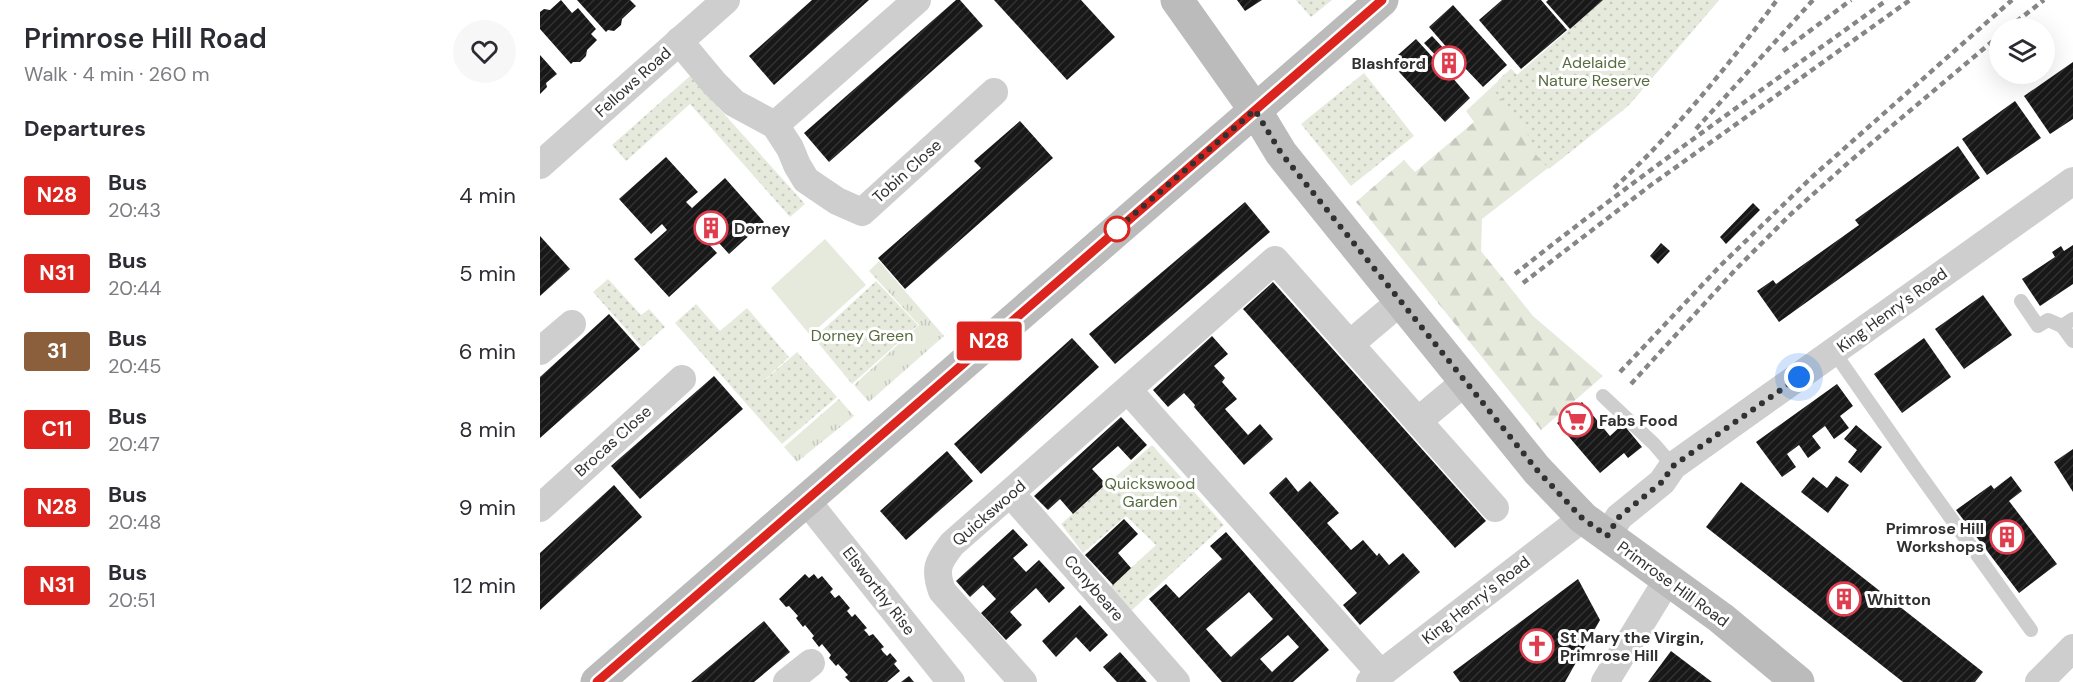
<!DOCTYPE html>
<meta charset="utf-8">
<style>
:root{--surface:#fff;--page:#f7f7f7;--text:#2b2b33;--muted:#7c7c81}
body{margin:0;font-family:"DM Sans",sans-serif;background:var(--page);color:var(--text);height:100vh;display:flex;flex-direction:column;font-size:22px;white-space:nowrap}
*{box-sizing:border-box;margin:0}
p{font-size:20px;color:var(--muted)}
.icon{flex:none;width:33px;height:33px;fill:none;stroke:currentColor;stroke-width:2;stroke-linecap:round;stroke-linejoin:round}
.map{position:relative;flex:1;overflow:hidden}
.drawer{display:flex;flex-direction:column;background:var(--surface);width:540px}
.drawer>*{flex:none}
.badge{padding:0 12px;border-radius:4px;font-size:21px;line-height:39px}
.buttons{position:absolute;left:1449px;top:18px;display:grid;gap:12px}
.buttons a{display:grid;place-items:center;width:66px;height:66px;border-radius:50%;background:var(--surface);box-shadow:0 6px 24px #0002;font-size:30px}
.you{position:absolute;width:30px;height:30px;margin:-15px;border:4px solid #fff;border-radius:50%;background:#1a73e8;box-shadow:0 0 0 9px #1a73e833}
.map>.badge{position:absolute;translate:-50% -50%;box-shadow:0 0 0 3px #fff}
h2{padding:0 24px;font-size:22px;line-height:54px}
.round{display:grid;place-items:center;flex:none;width:63px;height:63px;border-radius:32px;background:var(--page)}
.overview{display:flex;align-items:center;justify-content:space-between;height:102px;padding:0 24px}
h1{font-size:28px;font-weight:600;line-height:45px}
ul{padding:0;list-style:none}
li{display:flex;align-items:center;gap:18px;height:78px;padding:0 24px}
li div{flex:1}
li b{display:block;font-size:22px}
li em{font-style:normal}
li .badge{min-width:66px;font-weight:700;text-align:center}
main{display:flex;flex:1;min-height:0}
.map>svg:first-child{display:block}
.grass{fill:url(#grass-tufts)}
.forest{fill:url(#forest-firs)}
.park{fill:url(#park-dots)}
.pitch{fill:#e5eadd}
.building{fill:url(#building-hatch);fill-rule:evenodd}
.lines{fill:none;stroke-linecap:round;stroke-linejoin:round}
.lane{stroke:#cecece;stroke-width:14}
.street{stroke:#cecece;stroke-width:28}
.secondary{stroke:#bbb;stroke-width:33}
.rail{stroke:#868686;stroke-width:4.5;stroke-dasharray:6 4.5;stroke-linecap:butt}
.line-casing{stroke:#fff;stroke-width:14}
.line{stroke:#dc241f;stroke-width:9}
.walk{stroke:#313131;stroke-width:6;stroke-dasharray:0 10.8}
.stop-dot{fill:#fff;stroke:#dc241f;stroke-width:3}
.labels{text-anchor:middle;dominant-baseline:central;stroke-width:6;stroke-linejoin:round;paint-order:stroke}
.park-label{font-size:16px;fill:#566c3f;stroke:#fff}
.poi-label{font-size:16px;font-weight:bold;fill:#313131;stroke:#fff;text-anchor:start}
.street-label{font-size:16px;fill:#313131;stroke:#fff}
</style>
<main>
<section class="drawer">
<div class="overview"><div><h1>Primrose Hill Road</h1><p>Walk · 4 min · 260 m</p></div><a class="round"><svg class="icon" aria-label="heart" viewBox="0 0 24 24"><path d="M12 20l-8-8c-3-5 5-10 8-4 3-6 11-1 8 4z"/></svg></a></div>
<h2>Departures</h2>
<ul>
<li><span class="badge" style="background:#dc241f;color:#fff">N28</span><div><b>Bus</b><p>20:43</p></div><em>4 min</em></li>
<li><span class="badge" style="background:#dc241f;color:#fff">N31</span><div><b>Bus</b><p>20:44</p></div><em>5 min</em></li>
<li><span class="badge" style="background:#8b5e3c;color:#fff">31</span><div><b>Bus</b><p>20:45</p></div><em>6 min</em></li>
<li><span class="badge" style="background:#dc241f;color:#fff">C11</span><div><b>Bus</b><p>20:47</p></div><em>8 min</em></li>
<li><span class="badge" style="background:#dc241f;color:#fff">N28</span><div><b>Bus</b><p>20:48</p></div><em>9 min</em></li>
<li><span class="badge" style="background:#dc241f;color:#fff">N31</span><div><b>Bus</b><p>20:51</p></div><em>12 min</em></li>
</ul>
</section>
<div class="map">
<svg width="1533" height="682" viewBox="0 0 1533 682">
<defs>
<pattern id="grass-tufts" width="24" height="20" patternUnits="userSpaceOnUse" patternTransform="scale(1.5)"><rect width="24" height="20" fill="#e5eadd"/><path d="M3 7l-1-3M5 7V3M7 7l1-3M15 17l-1-3M17 17v-4M19 17l1-3" fill="none" stroke="#c5c9be"/></pattern>
<pattern id="forest-firs" width="22" height="20" patternUnits="userSpaceOnUse" patternTransform="scale(1.5)"><rect width="22" height="20" fill="#e5eadd"/><path d="M5 1l3.5 6h-7zM16 11l3.5 6h-7z" fill="#c5c9be"/></pattern>
<pattern id="park-dots" width="8" height="8" patternUnits="userSpaceOnUse" patternTransform="scale(1.5)"><rect width="8" height="8" fill="#e5eadd"/><path d="M2 2h.1M6 6h.1" fill="none" stroke="#c5c9be" stroke-width="1.8" stroke-linecap="round"/></pattern>
<pattern id="building-hatch" width="6" height="6" patternUnits="userSpaceOnUse" patternTransform="scale(1.5)"><rect width="6" height="6" fill="#181818"/><path d="M-1 1l2-2M0 6l6-6M5 7l2-2" fill="none" stroke="#313131"/></pattern>
</defs>
<rect width="100%" height="100%" fill="#fff"/>
<g class="grass">
<polygon points="339,261 404,336 329,402 314,385 379,325 329,271"/>
<polygon points="299,399 314,416 257,462 244,447"/>
</g>
<polygon class="forest" points="1063,0 1179,0 1088,106 942,219 941,251 993,316 1063,376 1001,430 816,202 864,160 875,172 934,122 926,111 971,69 977,75"/>
<g class="park">
<polygon points="756,0 792,0 771,17"/>
<polygon points="1063,0 1179,0 1088,106 1009,169 991,149 986,127 955,92 959,79 971,69 977,75"/>
<polygon points="824,73 874,136 811,186 761,124"/>
<polygon points="150,76 265,204 250,217 150,104 86,161 72,145"/>
<polygon points="68,279 101,315 109,309 125,327 102,347 53,292"/>
<polygon points="336,281 378,325 312,384 274,338"/>
<polygon points="156,304 180,331 207,308 249,357 218,386 257,352 297,397 242,444 135,323"/>
<polygon points="612,445 684,525 590,612 570,587 616,545 586,516 543,553 521,524"/>
</g>
<polygon class="pitch" points="285,239 326,285 270,335 231,288"/>
<g class="building">
<polygon points="21,0 32,13 38,8 56,29 51,34 57,40 47,50 46,56 40,62 33,62 31,64 0,29 0,12 4,9 10,10"/>
<polygon points="37,0 90,0 96,6 82,19 81,25 74,31 68,30 66,32"/>
<polygon points="272,0 329,0 234,85 209,56"/>
<polygon points="416,0 420,0 443,26 289,162 264,133"/>
<polygon points="454,0 541,0 575,37 527,80"/>
<polygon points="697,0 722,0 705,11"/>
<polygon points="962,0 1001,0 1027,30 981,69 939,20"/>
<polygon points="1008,0 1063,0 1030,29 1006,2"/>
<polygon points="913,5 967,65 943,87 923,66 911,76 930,98 905,122 850,62 876,39 897,62 899,59 884,43 892,36 907,52 909,50 889,27"/>
<polygon points="0,55 17,74 6,83 7,87 0,94"/>
<polygon points="1533,62 1533,119 1510,134 1484,96"/>
<polygon points="1475,101 1501,138 1447,175 1422,139"/>
<polygon points="480,121 513,158 365,289 338,258 441,168 434,161"/>
<polygon points="1418,146 1440,178 1239,322 1217,291 1233,280 1236,284 1319,225 1315,220"/>
<polygon points="126,157 158,192 146,202 152,208 185,178 224,222 189,254 168,231 162,237 177,253 129,297 94,259 127,230 122,224 111,234 79,199"/>
<polygon points="705,202 730,232 575,364 549,334"/>
<polygon points="1213,203 1220,210 1186,244 1180,237"/>
<polygon points="0,236 30,269 0,296"/>
<polygon points="1121,243 1130,251 1118,264 1110,256"/>
<polygon points="1533,245 1533,284 1500,306 1482,279 1515,257 1512,252 1521,246 1524,251"/>
<polygon points="733,282 946,521 915,548 703,309"/>
<polygon points="1443,295 1472,335 1424,369 1395,329"/>
<polygon points="69,314 100,349 0,438 0,377"/>
<polygon points="672,336 688,354 674,366 685,378 682,382 697,399 685,409 708,435 720,424 733,439 704,465 654,407 655,405 644,393 628,407 613,390"/>
<polygon points="532,338 559,367 441,474 414,444"/>
<polygon points="1384,338 1411,377 1362,413 1334,374"/>
<polygon points="174,376 203,409 100,499 71,466"/>
<polygon points="1297,384 1313,406 1300,416 1309,428 1294,439 1285,426 1272,436 1281,448 1268,458 1259,445 1247,454 1256,467 1242,477 1216,442"/>
<polygon points="1042,402 1070,436 1083,424 1102,447 1088,458 1084,453 1060,473 1017,423"/>
<polygon points="581,417 607,445 591,460 578,446 552,469 566,484 533,514 520,499 508,510 494,496"/>
<polygon points="1316,425 1342,447 1321,473 1308,462 1317,450 1304,439"/>
<polygon points="1533,449 1533,492 1514,462"/>
<polygon points="407,451 433,481 366,540 340,511"/>
<polygon points="1296,476 1309,485 1288,513 1261,492 1273,477 1287,488"/>
<polygon points="1471,476 1482,491 1469,501 1517,564 1479,593 1416,510 1451,485 1454,489"/>
<polygon points="746,477 758,492 770,481 799,513 787,523 811,550 823,540 837,556 839,553 849,565 863,553 880,572 820,625 803,605 817,593 729,493"/>
<polygon points="1201,482 1443,672 1435,682 1363,682 1166,527"/>
<polygon points="74,485 102,517 0,610 0,553"/>
<polygon points="584,519 598,534 578,553 591,568 573,585 545,555"/>
<polygon points="473,529 488,545 473,558 486,572 499,560 525,588 509,603 496,588 470,612 482,625 466,640 441,613 456,599 443,585 430,597 416,581"/>
<path d="M686,532l103,118 -36,32h-71l-73,-83 17,-15 13,14 43,-39 -12,-13zM709,592l24,27 -42,38 -25,-28zM748,635l11,12 -27,25 -12,-13z"/>
<polygon points="265,574 269,578 274,574 278,579 282,576 293,589 290,592 295,598 299,595 310,608 307,611 312,617 315,614 327,628 324,630 327,633 329,636 333,634 344,647 341,649 343,652 347,656 350,653 357,661 354,664 360,671 347,682 310,682 305,677 308,675 298,664 296,666 289,658 291,655 282,644 279,647 272,638 274,636 265,625 263,627 256,618 258,616 249,606 246,607 239,599"/>
<polygon points="1038,579 1060,620 1025,682 920,682 913,672"/>
<polygon points="540,605 568,635 550,652 536,637 516,657 502,641"/>
<polygon points="224,621 250,652 214,682 151,682"/>
<polygon points="1131,651 1172,682 1108,682"/>
<polygon points="580,652 607,682 577,682 563,667"/>
<polygon points="369,676 374,682 361,682"/>
</g>
<g class="lines">
<g class="lane">
<polyline points="1481,301 1498,326 1508,320 1522,326 1533,319"/>
<polyline points="1522,326 1533,341"/>
<polyline points="1294,352 1375,468 1491,630"/>
<polyline points="1063,396 1114,444 1133,466"/>
</g>
<g class="street">
<polyline points="139,41 174,83 194,103 235,125 377,0"/>
<polyline points="235,125 250,148 257,165 266,180 297,201 322,212 454,92"/>
<polyline points="0,165 186,0"/>
<polyline points="810,344 861,301"/>
<polyline points="0,351 32,324"/>
<polyline points="588,390 841,674"/>
<polyline points="878,421 926,381"/>
<polyline points="471,494 636,682"/>
<polyline points="266,500 411,682"/>
<polyline points="0,508 142,379"/>
<polyline points="1067,536 1079,517 1122,482 1133,466 1533,181"/>
<polyline points="247,682 271,663"/>
<path d="M483,682l-81,-91c-8,-22 -4,-29 10,-47l323,-284 220,248"/>
<polyline points="830,682 1043,518"/>
<polyline points="1065,682 1128,579"/>
<polyline points="1499,682 1533,648"/>
</g>
<g class="secondary">
<polyline points="637,0 715,110 741,153 997,470 1043,518 1181,618 1258,682"/>
<polyline points="57,682 842,0"/>
</g>
<g class="rail">
<polyline points="1468,28 1504,0"/>
<polyline points="1243,51 1311,0"/>
<polyline points="1156,129 1273,0"/>
<path d="M1074,188c61,-56 113,-121 163,-188"/>
<path d="M975,274c120,-96 247,-184 372,-274"/>
<polyline points="983,283 1111,185 1370,0"/>
<polyline points="1080,372 1181,265 1272,177 1472,0"/>
<polyline points="1091,384 1197,268 1251,214 1309,162 1460,35"/>
</g>
</g>
<g class="lines">
<defs>
<polyline id="line" points="57,682 842,0"/>
</defs>
<use href="#line" class="line-casing"/>
<use href="#line" class="line"/>
<polyline class="walk" points="577,229 570,235 715,110 741,153 997,470 1042,518 1067,536 1079,517 1122,482 1133,466 1259,377"/>
</g>
<defs>
<symbol id="building-ring" viewBox="-11 -11 22 22"><circle r="9.5" fill="#fff" stroke="#df3c4e" stroke-width="1.5"/><path d="M-4-6H4V6H1V3H-1V6H-4ZM-2.5-4.3h1.7v1.8h-1.7ZM.8-4.3h1.7v1.8H.8ZM-2.5-1h1.7V.8h-1.7ZM.8-1h1.7V.8H.8Z" fill="#df3c4e"/></symbol>
<symbol id="supermarket-ring" viewBox="-11 -11 22 22"><circle r="9.5" fill="#fff" stroke="#df3c4e" stroke-width="1.5"/><path d="M-6-5.5h2.5l.6 2H6L4.5 2H-2.5L-4.4-4H-6ZM-1.5 3.2a1.3 1.3 0 1 0 .1 0ZM3 3.2a1.3 1.3 0 1 0 .1 0Z" fill="#df3c4e"/></symbol>
<symbol id="church-ring" viewBox="-11 -11 22 22"><circle r="9.5" fill="#fff" stroke="#df3c4e" stroke-width="1.5"/><path d="M-1.2-6h2.4v3.5h3.3v2.4h-3.3V6h-2.4V-.1h-3.3v-2.4h3.3Z" fill="#df3c4e"/></symbol>
</defs>
<g fill-rule="evenodd">
<use href="#building-ring" x="890" y="44" width="38" height="38"/>
<use href="#building-ring" x="152" y="209" width="38" height="38"/>
<use href="#supermarket-ring" x="1017" y="401" width="38" height="38"/>
<use href="#building-ring" x="1448" y="518" width="38" height="38"/>
<use href="#building-ring" x="1285" y="580" width="38" height="38"/>
<use href="#church-ring" x="978" y="627" width="38" height="38"/>
</g>
<circle class="stop-dot" cx="577" cy="229" r="12"/>
<g class="labels">
<g class="park-label">
<text x="1054" y="62">Adelaide<tspan x="1054" dy="18">Nature Reserve</tspan></text>
<text x="322" y="335">Dorney Green</text>
<text x="610" y="483">Quickswood<tspan x="610" dy="18">Garden</tspan></text>
</g>
<g class="poi-label">
<text x="886" y="63" text-anchor="end">Blashford</text>
<text x="194" y="228">Dorney</text>
<text x="1059" y="420">Fabs Food</text>
<text x="1444" y="528" text-anchor="end">Primrose Hill<tspan x="1444" dy="18">Workshops</tspan></text>
<text x="1327" y="599">Whitton</text>
<text x="1020" y="637">St Mary the Virgin,<tspan x="1020" dy="18">Primrose Hill</tspan></text>
</g>
<g class="street-label">
<text transform="translate(93 82) rotate(-42)">Fellows Road</text>
<text transform="translate(367 171) rotate(-42)">Tobin Close</text>
<text transform="translate(1352 310) rotate(-36)">King Henry's Road</text>
<text transform="translate(73 441) rotate(-42)">Brocas Close</text>
<text transform="translate(449 513) rotate(-41)">Quickswood</text>
<text transform="translate(1133 584) rotate(36)">Primrose Hill Road</text>
<text transform="translate(554 588) rotate(49)">Conybeare</text>
<text transform="translate(339 591) rotate(52)">Elsworthy Rise</text>
<text transform="translate(936 600) rotate(-38)">King Henry's Road</text>
</g>
</g>
</svg>
<div class="buttons">
<a><svg class="icon" aria-label="layers" viewBox="0 0 24 24"><path d="M12 4l9 5-9 5-9-5zM3 14l9 5 9-5"/></svg></a>
</div>
<div class="you" style="left:1259px;top:377px"></div>
<b class="badge" style="left:449px;top:341px;background:#dc241f;color:#fff">N28</b>
</div>
</main>
